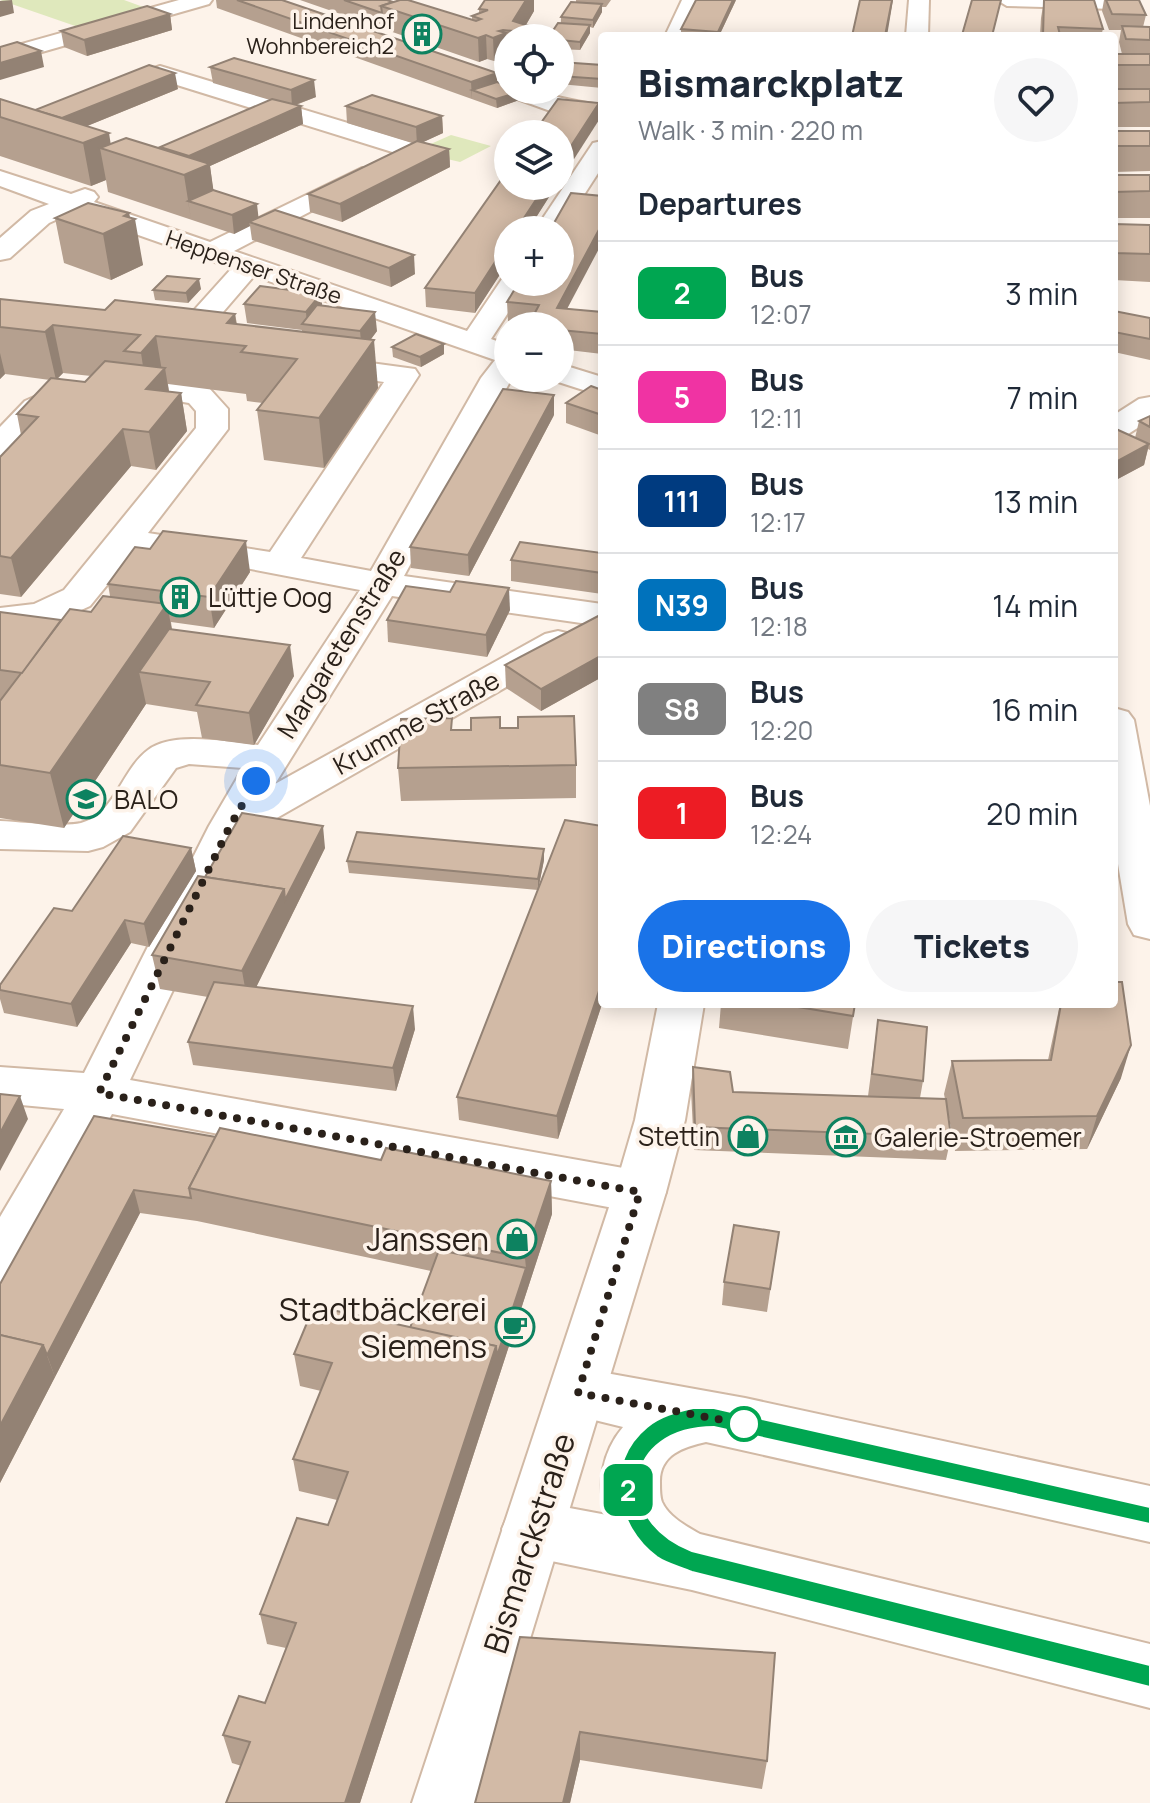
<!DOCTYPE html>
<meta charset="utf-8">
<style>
:root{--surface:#fff;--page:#f6f6f7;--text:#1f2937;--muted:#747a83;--line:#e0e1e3;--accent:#1a73e8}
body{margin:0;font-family:Manrope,sans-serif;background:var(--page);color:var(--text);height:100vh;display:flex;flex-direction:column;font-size:30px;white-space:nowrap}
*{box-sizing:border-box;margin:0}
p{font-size:26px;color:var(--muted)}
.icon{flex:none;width:44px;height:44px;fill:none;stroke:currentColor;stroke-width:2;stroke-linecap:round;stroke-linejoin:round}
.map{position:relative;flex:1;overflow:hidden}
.details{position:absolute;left:598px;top:32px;width:520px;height:976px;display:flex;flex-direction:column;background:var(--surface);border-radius:8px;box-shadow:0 4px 20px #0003}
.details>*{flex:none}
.badge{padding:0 16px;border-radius:12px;font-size:28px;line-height:52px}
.fabs{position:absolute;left:494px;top:24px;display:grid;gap:16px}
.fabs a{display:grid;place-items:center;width:80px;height:80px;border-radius:50%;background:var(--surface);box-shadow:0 4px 20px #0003;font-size:40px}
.you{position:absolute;width:40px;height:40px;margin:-20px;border:6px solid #fff;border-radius:50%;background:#1a73e8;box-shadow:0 0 0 12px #1a73e833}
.map>.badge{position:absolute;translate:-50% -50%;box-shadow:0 0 0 4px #fff}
h2{padding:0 40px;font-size:30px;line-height:72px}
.round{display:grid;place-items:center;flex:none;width:84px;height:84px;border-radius:42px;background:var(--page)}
.overview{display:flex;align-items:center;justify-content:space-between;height:136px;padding:0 40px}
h1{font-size:38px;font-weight:800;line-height:60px}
.button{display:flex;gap:16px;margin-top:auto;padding:16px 40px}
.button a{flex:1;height:92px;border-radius:48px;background:var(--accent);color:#fff;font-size:32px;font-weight:800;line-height:92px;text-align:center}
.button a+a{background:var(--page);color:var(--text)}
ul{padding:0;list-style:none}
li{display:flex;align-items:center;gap:24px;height:104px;padding:0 40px;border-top:2px solid var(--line)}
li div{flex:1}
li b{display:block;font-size:30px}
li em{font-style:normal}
li .badge{min-width:88px;font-weight:700;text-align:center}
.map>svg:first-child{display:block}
.green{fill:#dfe8bc}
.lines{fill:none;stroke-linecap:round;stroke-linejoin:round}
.minor-casing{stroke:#d1b9a5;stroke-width:4}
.major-casing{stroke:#d1b9a5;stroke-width:4}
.minor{fill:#fff;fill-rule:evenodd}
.major{fill:#fff;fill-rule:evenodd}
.wall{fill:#b5a08f;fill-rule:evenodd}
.shaded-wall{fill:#938274}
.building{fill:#d2baa6;stroke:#938274;stroke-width:2}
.line{fill:#00a651;stroke:#fff;stroke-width:2}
.walk{stroke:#2a211a;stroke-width:8;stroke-dasharray:0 14.4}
.stop-dot{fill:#fff;stroke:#00a651;stroke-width:4}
.labels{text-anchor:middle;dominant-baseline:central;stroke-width:7;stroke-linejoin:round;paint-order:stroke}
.far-poi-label{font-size:22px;fill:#2a211a;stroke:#fdf3ea;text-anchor:end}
.far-street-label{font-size:22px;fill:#2a211a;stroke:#fdf3ea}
.poi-label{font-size:26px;fill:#2a211a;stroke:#fdf3ea;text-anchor:start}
.street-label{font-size:26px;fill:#2a211a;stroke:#fdf3ea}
.near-poi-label{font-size:32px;fill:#2a211a;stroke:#fdf3ea;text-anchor:end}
.near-street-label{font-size:32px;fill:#2a211a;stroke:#fdf3ea}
</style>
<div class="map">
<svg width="1150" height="1803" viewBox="0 0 1150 1803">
<rect width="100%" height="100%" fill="#fdf3ea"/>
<g class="green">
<polygon points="0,0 124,0 146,8 81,28"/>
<polygon points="451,135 491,146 460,162 426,154 424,147"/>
</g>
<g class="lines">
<defs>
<g id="minor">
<polygon points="179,0 212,0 209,4 0,64 0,50"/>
<polygon points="682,0 702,0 687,36 665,36"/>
<polygon points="997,0 1123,0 1125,3 1115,9 1007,6"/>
<polygon points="160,66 420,145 423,150 420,155 402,155 161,80 128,93 112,93 109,88 112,83"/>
<path d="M508,85v5c33,0 61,12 94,15v14l-46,-6 -50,-18 -3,-5z"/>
<polygon points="602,141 602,167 560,232 535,230 593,143"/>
<path d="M362,168l9,2 3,5 -3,5 -137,71 233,80 37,-55 4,-1v7h20l-37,57 17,6v33h4l-108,198 198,28v22l-210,-30 -117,188 270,-150 13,-3 13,3 6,8 -6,8 -324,185 -117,245 510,91 18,6 8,15 -8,15 -18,6 -528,-99 -93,166 -19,6v-69l64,-108 -64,-6v-36l84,6 125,-247 34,-58 -54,-4 -13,4 -46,64 -27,15 -15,4 -88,-2v-28c20,1 64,6 81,2 34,-9 41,-54 67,-73 26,-19 79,-8 110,-5l102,-155 -125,-24 -101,-14 -44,54 -35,16 -55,8v-22l34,-4 30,-14 132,-162v-17l-7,-8 -41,-7 -4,-6 4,-6 11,-3 50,7 19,21v20l-80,104 122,19 114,-170 -76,-11 -4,-6 4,-6 11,-3 96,13 4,6 -118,183 70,13 110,-193 14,-18 -241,-84 -67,78 -10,3 -21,-4 -5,-6 5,-6 13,-3 63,-70 -159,-56 -24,11 -39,35 -10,2v-22l31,-27 18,-7 -49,-18v-15l71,23 14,-5 9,3 4,5 -4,5 116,40z"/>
<polygon points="560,364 602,377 602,396 549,379 560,378"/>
<path d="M66,383l11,3 4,6c-8,11 -21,14 -32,22 -18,12 -27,36 -49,42v-29l25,-26z"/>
<polygon points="1150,397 1150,420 1125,436 1114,438 1114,415 1139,399"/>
<path d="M578,1368l167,30 405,88v56l-444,-100c-23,5 -47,13 -46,41 0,6 0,14 2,19 7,15 24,24 38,32l450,110v64l-458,-118 -160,-33 -21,-8 -9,-20 9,-20 21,-8 75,14c-11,-30 -5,-63 16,-88l-65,-16 -8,-18 8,-18z"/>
</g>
<g id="major">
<polygon points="909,0 929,0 928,36 906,36"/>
<polygon points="1114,708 1128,712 1134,720 1150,806 1150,939 1134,935 1128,924 1114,840"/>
<polygon points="658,1004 704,1004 685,1120 666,1192 480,1803 412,1803 614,1192 635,1120"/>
</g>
</defs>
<use href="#minor" class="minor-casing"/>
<use href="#major" class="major-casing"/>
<use href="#minor" class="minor"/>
<use href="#major" class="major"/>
</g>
<g class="wall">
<polygon points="216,0 282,0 497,73 497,82 522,91 522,99 497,108 217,8"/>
<polygon points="300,0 387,0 472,20 472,16 479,14 479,9 534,11 526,25 529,26 529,38 508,38 508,54 507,53 507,57 494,61 487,59 479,62"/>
<polygon points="576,0 611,0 606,7 602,7 602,12 593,28 590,27 590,33 580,50 560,49 561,17 576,2"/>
<polygon points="736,0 719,36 681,36 681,29"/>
<polygon points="1044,0 1103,29 1101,36 1040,36 1041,18"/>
<polygon points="1104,0 1139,0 1146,15 1143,27 1150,27 1150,89 1114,89 1114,54 1122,54 1119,42 1121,30 1109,30 1102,11"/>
<polygon points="170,14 172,30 87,56 64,47 61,31"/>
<polygon points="560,62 602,65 602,88 560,84"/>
<polygon points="210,67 316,97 296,105 301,106 303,124 210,166 213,190 258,218 415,274 391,287 252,240 250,226 234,234 108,192 106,180 91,186 0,156 0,99 35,110 178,89 87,126 111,144 160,148 270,100 213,83"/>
<rect x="1114" y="89" width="36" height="38"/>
<polygon points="346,106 442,116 443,133 423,142 449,149 450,167 342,222 310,212 308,194 412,143 347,123"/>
<polygon points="1114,131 1150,131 1150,171 1114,172"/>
<polygon points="602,170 602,190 601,190 601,172"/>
<rect x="1114" y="175" width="36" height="43"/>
<polygon points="508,186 556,186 528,230 508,230 508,262 475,313 426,307 425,288"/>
<polygon points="129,213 143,265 111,280 64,263 55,218"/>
<polygon points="1114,224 1150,225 1150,282 1114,280"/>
<polygon points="201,289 188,303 155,300 153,290"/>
<path d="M321,294l1,12 55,25 -6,8 7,49 -54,80 -60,-8 -7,-50 6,-7 -16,-2 -1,-7 -78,-10 1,8 12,1 6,38 -31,39 -25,-4 -110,131 -21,-3v-137l21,-22 -4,-21 33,-34 -45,-6 -5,5v-80l105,11 130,4 2,10 65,8v-2l-55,-7 -3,-19zM63,373l28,3 -6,6 -28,-3z"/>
<polygon points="507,302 602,312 602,354 560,349 560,326 508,321"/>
<polygon points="1114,311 1150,318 1150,360 1114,352"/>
<polygon points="392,347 444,354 421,367 393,357"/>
<polygon points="602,390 602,436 566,423 566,403"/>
<polygon points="554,415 469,576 411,568 410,547"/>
<polygon points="1150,416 1150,450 1148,449 1144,465 1114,481 1114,430 1135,438 1139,421"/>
<polygon points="602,553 602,594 511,581 511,560"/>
<polygon points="250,572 214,628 171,622 172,629 294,676 254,745 202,738 197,712 146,704 64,828 0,818 0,612 61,620 91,612 110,596 108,584"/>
<polygon points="510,610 487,657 388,642 387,620"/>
<polygon points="602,614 602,677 541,711 506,688 505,665"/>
<polygon points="452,718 452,730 500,728 576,765 576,798 401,801 398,768"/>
<polygon points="602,826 602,1004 558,1139 459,1120 457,1097"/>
<polygon points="191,848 196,871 149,947 131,943 77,1027 4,1013 0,999 0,985"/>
<polygon points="325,848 256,987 415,1029 396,1091 193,1065 188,1042 208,997 160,989 152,955 205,877"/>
<polygon points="544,860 538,890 349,873 347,861"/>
<polygon points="721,1004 855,1004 848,1049 719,1028"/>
<polygon points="1060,1004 1114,1004 1121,1078 1087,1149 955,1151 948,1112 951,1137 946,1160 694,1150 691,1090 693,1067 733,1092 868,1096 878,1020 923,1081 920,1098 945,1099 944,1094 952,1061 1048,1060"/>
<polygon points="94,1116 216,1137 381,1160 551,1181 552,1214 360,1803 232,1763 223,1735 265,1703 286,1648 267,1644 260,1614 328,1525 337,1500 299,1491 293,1459 321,1391 300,1386 294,1354 410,1328 431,1271 197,1221 140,1213 0,1483 0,1284"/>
<polygon points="779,1232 767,1312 722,1305 724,1282"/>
<polygon points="520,1637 767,1761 762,1789 580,1760 570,1803 475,1803"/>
</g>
<g class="shaded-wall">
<polygon points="12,0 14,13 0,17 0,1"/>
<polygon points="526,0 534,0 534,11 524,28 529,26 529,38 514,38 513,21"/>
<polygon points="733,0 736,0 719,36 718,36 718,32"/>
<polygon points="892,0 893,0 887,36 885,36"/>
<polygon points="602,4 602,12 593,28 593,20"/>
<polygon points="170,14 172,30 87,56 84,40"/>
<polygon points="590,25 590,33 580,50 580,42"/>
<polygon points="503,30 503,35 506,33 507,57 494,61 493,38 499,31"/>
<polygon points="486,35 487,59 479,62 478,38"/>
<polygon points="41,51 44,67 0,80 0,63"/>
<polygon points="175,73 178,89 65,135 61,118"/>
<polygon points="497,73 497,90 472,90 472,99 471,82"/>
<polygon points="314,80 316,97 292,106 291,90"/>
<polygon points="522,91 522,99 497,108 496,99"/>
<polygon points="599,103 599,120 560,181 560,163"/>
<polygon points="301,106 303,124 210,166 216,208 188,201 191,219 184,175 192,172 189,156"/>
<polygon points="442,116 443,133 417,145 416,127"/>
<polygon points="109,133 112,152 100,148 106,180 91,186 83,143"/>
<polygon points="449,149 450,167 342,222 340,204"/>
<polygon points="545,186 556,186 528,230 516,230"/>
<polygon points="257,204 259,222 249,222 250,226 234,234 232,215"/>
<polygon points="129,213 130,222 135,219 143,265 111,280 103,234 124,216"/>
<polygon points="602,224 602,243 558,326 557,308"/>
<polygon points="508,242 508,262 475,313 475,293"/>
<polygon points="414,255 415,274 391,287 389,268"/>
<polygon points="199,279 201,289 188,303 186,293"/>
<polygon points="321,294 323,313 307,325 306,312"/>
<polygon points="375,312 377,331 362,351 360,331"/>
<polygon points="235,314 239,345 227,323"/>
<polygon points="53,325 63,373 56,380 45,332"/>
<polygon points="156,336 162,371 165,368 171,404 152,426 141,353"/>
<polygon points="374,340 378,388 324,468 319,418"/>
<polygon points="444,344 444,354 421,367 420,357"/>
<polygon points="0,353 5,374 0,379"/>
<polygon points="181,393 187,431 156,470 149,432"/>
<polygon points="554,395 554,415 469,576 468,555"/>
<polygon points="123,429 131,466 21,597 11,558"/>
<polygon points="1149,444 1144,465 1114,481 1114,463"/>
<polygon points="246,541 250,572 214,628 209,597"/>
<polygon points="509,588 510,610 487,657 486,635"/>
<polygon points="167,604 177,657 139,672 146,704 64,828 50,773"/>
<polygon points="290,645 294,676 254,745 249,713"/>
<polygon points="602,655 602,677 541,711 541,689"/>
<polygon points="323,826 325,848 248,1004 242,971 284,889"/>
<polygon points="191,848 196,871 149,947 144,924"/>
<polygon points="544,849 544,860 538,890 538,879"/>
<polygon points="125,920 131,943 77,1027 71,1004"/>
<polygon points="602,982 602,1004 558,1139 557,1116"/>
<polygon points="413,1006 415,1029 396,1091 393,1068"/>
<polygon points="1131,1045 1121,1078 1087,1149 1097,1116"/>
<polygon points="20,1096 28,1119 0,1171 0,1133"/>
<polygon points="551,1181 552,1214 360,1803 345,1803 496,1346 526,1268 525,1258"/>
<polygon points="134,1190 140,1213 55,1377 47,1355"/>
<polygon points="43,1345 55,1377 0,1483 0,1426"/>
<polygon points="580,1732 580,1760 570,1803 563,1803"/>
</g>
<g class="building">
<polygon points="237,0 282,0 497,73 471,82"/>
<polygon points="344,0 387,0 393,2 381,6 382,13"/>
<polygon points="400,0 408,0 476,21 481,19 472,16 488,10 479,9 485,0 526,0 513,21 529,26 514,31 503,30 499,31 506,33 493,38 486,35 478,38 381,6"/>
<polygon points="696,0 733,0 718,32 681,29"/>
<polygon points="860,0 892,0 885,36 852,36"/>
<polygon points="972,0 1001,0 992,36 962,35"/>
<polygon points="1044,0 1094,0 1103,29 1058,27 1060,35 1077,36 1043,36"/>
<polygon points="1106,0 1139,0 1146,15 1112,14"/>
<polygon points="571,2 602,4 593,20 561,17"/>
<polygon points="147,6 170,14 84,40 61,31"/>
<polygon points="558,23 590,25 580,42 560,40 560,38 548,38"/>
<polygon points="1122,26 1150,27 1150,40 1126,39"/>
<polygon points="17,42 41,51 0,63 0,47"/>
<rect x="1114" y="54" width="36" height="11"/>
<polygon points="234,58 314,80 291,90 210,67"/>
<polygon points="560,62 602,65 602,79 560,76"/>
<polygon points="149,65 175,73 62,118 35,110"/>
<polygon points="497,82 508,86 508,90 522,91 496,99 472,90"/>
<polygon points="1114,89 1150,89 1150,102 1114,103"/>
<polygon points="372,95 442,116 416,127 346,106"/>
<polygon points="0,99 109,133 83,143 0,117"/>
<polygon points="272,99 301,106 189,156 160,147"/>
<polygon points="558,99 599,103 560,163 560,134 533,134"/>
<rect x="1114" y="131" width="36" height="15"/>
<polygon points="126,138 210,164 184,175 100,148"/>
<polygon points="417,141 449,149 340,204 308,194"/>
<polygon points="508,170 508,186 545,186 516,230 508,230 508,242 475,293 425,288"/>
<polygon points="1114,175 1150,175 1150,191 1114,192"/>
<polygon points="213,190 257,204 232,215 188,201"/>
<polygon points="571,193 602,196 602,224 557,308 602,312 602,334 560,330 560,326 528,326 539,305 507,302 519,282 560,282 560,230 550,230"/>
<polygon points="88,203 129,213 124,216 135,219 103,234 55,218"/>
<polygon points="275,210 414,255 389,268 249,222"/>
<polygon points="1114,224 1150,225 1150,254 1114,253"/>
<polygon points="167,276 199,279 186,293 153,290"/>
<polygon points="260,286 321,294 306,312 244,304"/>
<polygon points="0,299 105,310 115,300 235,314 227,323 374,340 319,418 257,410 297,359 241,352 246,346 156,336 141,353 124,351 140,335 53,325 45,332 0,327"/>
<polygon points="317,305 375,312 360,331 302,324"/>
<polygon points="1114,311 1150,318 1150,339 1114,332"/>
<polygon points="416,334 444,344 420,357 392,347"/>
<polygon points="105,361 165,368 146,389 181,393 149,432 123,429 11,558 0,556 0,457 38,417 17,414 51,378 85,382"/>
<polygon points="591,386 602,390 602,415 566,403"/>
<polygon points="503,389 554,395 468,555 410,547"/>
<polygon points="1150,416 1150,427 1139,421"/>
<polygon points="1116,429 1149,444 1114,463 1114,430"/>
<polygon points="163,531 246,541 209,597 108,584 135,547 150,549"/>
<polygon points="520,542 602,553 602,573 511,560"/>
<polygon points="456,581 509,588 486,635 387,620 406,586 450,592"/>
<polygon points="103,596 167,604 50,773 0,765 0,701 70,609 91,612"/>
<polygon points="0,612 61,620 22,673 0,670"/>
<polygon points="602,614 602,655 541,689 505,665"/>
<polygon points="169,629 290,645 249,713 196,705 210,682 139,672"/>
<polygon points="574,716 576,765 398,768 401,719 452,718 451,730 471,730 471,718 500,717 500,728 518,728 518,717"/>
<polygon points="242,813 323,826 285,900 284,889 205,877"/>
<polygon points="565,820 602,826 602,982 557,1116 457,1097"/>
<polygon points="357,832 544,849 538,879 347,861"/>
<polygon points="123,836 191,848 144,924 125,920 71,1004 0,990 0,985 54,908 72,911"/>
<polygon points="198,876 284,889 242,971 152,955"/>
<polygon points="214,982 413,1006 393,1068 188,1042"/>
<polygon points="1114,982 1122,982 1131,1045 1097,1116 963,1118 952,1061 1051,1060 1061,1004 1114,1004"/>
<polygon points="780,1004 855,1004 853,1016"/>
<polygon points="878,1020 927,1027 923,1081 872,1074"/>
<polygon points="693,1067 730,1072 733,1092 946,1099 951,1137 695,1127"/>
<polygon points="0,1094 20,1096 0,1133"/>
<polygon points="94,1116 216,1137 189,1188 191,1198 134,1190 47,1355 43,1345 0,1335 0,1284"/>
<polygon points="220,1128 381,1160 386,1148 551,1181 525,1258 189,1188"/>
<polygon points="734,1225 779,1232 770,1289 724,1282"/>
<polygon points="439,1250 526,1268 497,1356 496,1346 410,1328"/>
<polygon points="314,1306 496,1346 345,1803 226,1803 250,1742 223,1735 239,1696 265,1703 296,1623 260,1614 297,1518 328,1525 348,1472 293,1459 332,1363 294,1354"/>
<polygon points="0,1335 43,1345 0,1426"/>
<polygon points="520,1637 775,1653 767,1761 580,1732 563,1803 475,1803"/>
</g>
<path class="line" d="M693,1408h21l436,99v17l-436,-97c-91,0 -102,93 -22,124l458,114v22l-458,-115c-11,-5 -25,-8 -35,-15 -42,-31 -54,-94 -10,-130 13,-11 29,-15 46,-19z"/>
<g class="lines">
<polyline class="walk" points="256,781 230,826 99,1093 640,1192 578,1393 744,1424"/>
</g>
<defs>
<symbol id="building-ring" viewBox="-11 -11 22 22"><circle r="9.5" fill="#fdf3ea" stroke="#0d8260" stroke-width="1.5"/><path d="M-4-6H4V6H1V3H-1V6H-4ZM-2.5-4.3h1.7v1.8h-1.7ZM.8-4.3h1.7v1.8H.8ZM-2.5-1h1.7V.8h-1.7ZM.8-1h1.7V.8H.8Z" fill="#0d8260"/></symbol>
<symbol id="school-ring" viewBox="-11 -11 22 22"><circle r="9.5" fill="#fdf3ea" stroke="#0d8260" stroke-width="1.5"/><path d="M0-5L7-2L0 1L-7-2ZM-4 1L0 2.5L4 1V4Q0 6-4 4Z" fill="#0d8260"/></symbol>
<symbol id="shop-ring" viewBox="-11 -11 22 22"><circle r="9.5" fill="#fdf3ea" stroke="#0d8260" stroke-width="1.5"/><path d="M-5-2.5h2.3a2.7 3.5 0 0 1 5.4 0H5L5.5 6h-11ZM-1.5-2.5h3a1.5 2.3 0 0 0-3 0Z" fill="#0d8260"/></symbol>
<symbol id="museum-ring" viewBox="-11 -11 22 22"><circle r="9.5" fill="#fdf3ea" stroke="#0d8260" stroke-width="1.5"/><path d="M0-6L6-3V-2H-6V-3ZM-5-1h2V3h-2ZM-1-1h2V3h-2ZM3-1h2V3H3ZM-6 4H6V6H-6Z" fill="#0d8260"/></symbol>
<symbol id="cafe-ring" viewBox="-11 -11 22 22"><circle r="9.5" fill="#fdf3ea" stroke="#0d8260" stroke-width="1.5"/><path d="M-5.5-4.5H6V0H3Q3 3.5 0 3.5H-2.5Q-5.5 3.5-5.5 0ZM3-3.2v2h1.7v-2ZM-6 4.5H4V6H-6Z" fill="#0d8260"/></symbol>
</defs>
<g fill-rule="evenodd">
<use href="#building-ring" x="400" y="12" width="44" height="44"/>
<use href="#building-ring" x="158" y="575" width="44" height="44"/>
<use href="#school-ring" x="64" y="777" width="44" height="44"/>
<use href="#shop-ring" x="726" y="1114" width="44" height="44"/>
<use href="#museum-ring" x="824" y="1115" width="44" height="44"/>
<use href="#shop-ring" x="495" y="1217" width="44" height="44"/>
<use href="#cafe-ring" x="493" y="1305" width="44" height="44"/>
</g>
<circle class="stop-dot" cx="744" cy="1424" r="16"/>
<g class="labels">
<g class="far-poi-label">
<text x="394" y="21">Lindenhof<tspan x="394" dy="25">Wohnbereich2</tspan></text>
</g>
<g class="far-street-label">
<text transform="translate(254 267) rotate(19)">Heppenser Straße</text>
</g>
<g class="poi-label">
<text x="208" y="597">Lüttje Oog</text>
<text x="114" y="799">BALO</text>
<text x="720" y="1136" text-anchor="end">Stettin</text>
<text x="874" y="1137">Galerie-Stroemer</text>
</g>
<g class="street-label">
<text transform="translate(341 643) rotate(-58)">Margaretenstraße</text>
<text transform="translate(416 722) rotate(-29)">Krumme Straße</text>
</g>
<g class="near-poi-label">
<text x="489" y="1239">Janssen</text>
<text x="487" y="1309">Stadtbäckerei<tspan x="487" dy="37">Siemens</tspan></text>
</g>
<g class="near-street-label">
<text transform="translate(529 1543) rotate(-72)">Bismarckstraße</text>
</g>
</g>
</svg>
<div class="fabs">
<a><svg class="icon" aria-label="locate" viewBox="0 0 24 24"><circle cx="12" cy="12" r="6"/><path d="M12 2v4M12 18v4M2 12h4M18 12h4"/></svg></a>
<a><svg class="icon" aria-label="layers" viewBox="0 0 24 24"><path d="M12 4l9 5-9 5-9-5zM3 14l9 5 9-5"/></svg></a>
<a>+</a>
<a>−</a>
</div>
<div class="you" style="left:256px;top:781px"></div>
<b class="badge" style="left:628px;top:1490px;background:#00a651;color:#fff">2</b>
<section class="details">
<div class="overview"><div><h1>Bismarckplatz</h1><p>Walk · 3 min · 220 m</p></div><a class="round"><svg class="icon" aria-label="heart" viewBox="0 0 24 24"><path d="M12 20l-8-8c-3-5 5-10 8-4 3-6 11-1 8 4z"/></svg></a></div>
<h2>Departures</h2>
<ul>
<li><span class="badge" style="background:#00a651;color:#fff">2</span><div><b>Bus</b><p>12:07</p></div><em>3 min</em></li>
<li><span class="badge" style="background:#f033a3;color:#fff">5</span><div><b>Bus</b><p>12:11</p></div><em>7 min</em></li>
<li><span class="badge" style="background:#003b80;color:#fff">111</span><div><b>Bus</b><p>12:17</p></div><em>13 min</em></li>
<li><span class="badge" style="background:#0072bc;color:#fff">N39</span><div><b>Bus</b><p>12:18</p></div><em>14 min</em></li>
<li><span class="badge" style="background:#808080;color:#fff">S8</span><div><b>Bus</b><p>12:20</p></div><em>16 min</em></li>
<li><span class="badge" style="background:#ed1c24;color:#fff">1</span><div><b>Bus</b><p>12:24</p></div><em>20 min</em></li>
</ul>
<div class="button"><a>Directions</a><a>Tickets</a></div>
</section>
</div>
